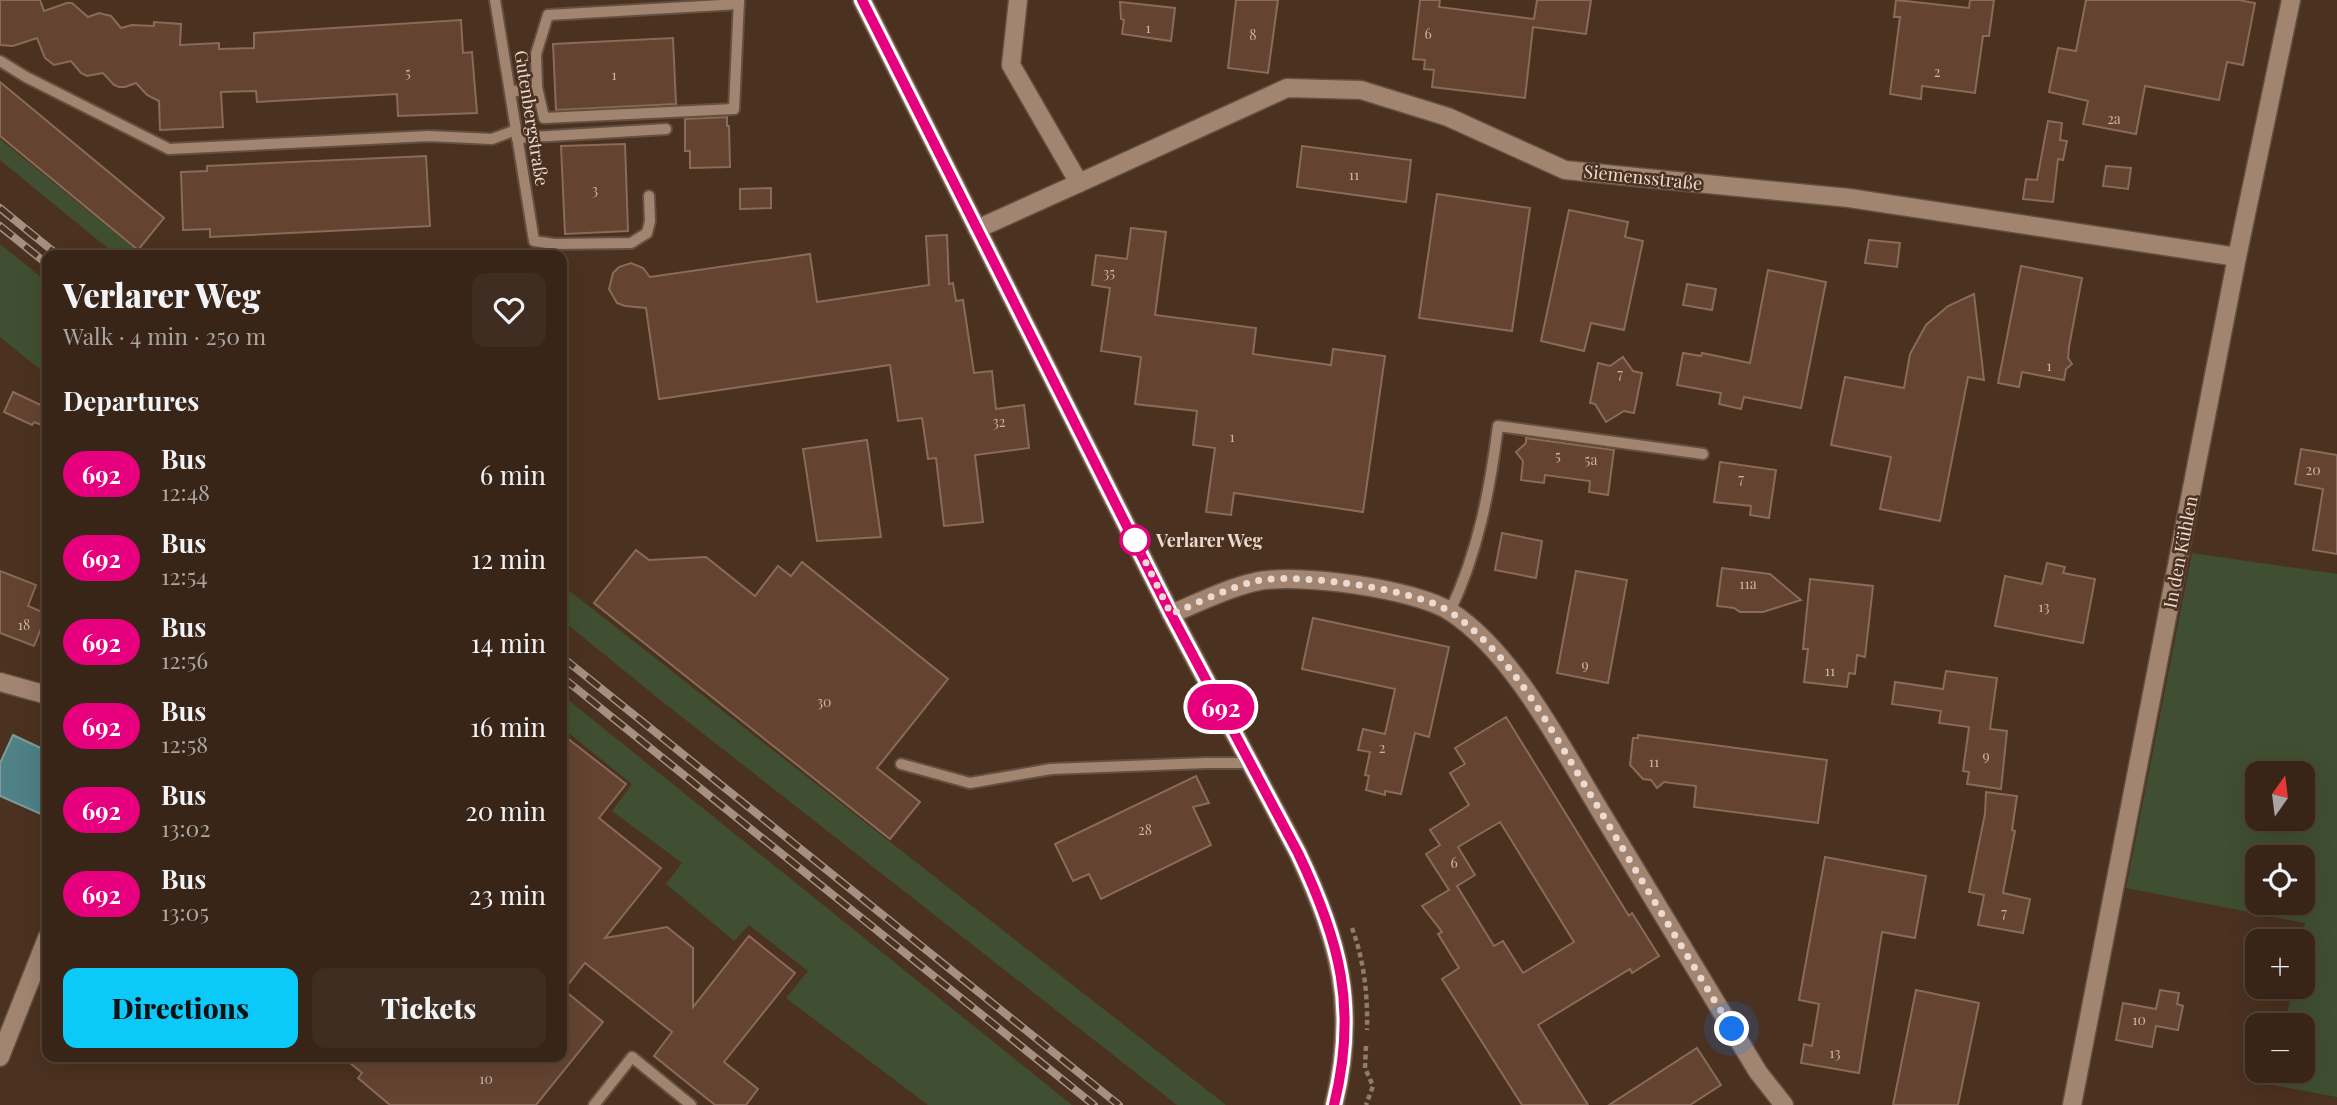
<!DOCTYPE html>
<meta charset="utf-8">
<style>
:root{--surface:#382518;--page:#3f2d21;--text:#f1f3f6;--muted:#aba5a2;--line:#524237;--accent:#0bcafa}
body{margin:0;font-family:"Playfair Display",serif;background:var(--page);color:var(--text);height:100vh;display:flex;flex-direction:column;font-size:26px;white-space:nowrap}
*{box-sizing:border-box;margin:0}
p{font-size:23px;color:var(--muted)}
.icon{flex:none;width:38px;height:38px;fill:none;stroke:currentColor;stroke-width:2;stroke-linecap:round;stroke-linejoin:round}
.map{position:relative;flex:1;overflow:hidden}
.details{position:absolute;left:42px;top:250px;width:525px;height:812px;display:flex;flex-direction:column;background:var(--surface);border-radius:14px;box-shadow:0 7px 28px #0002,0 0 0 2px var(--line)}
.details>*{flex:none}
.badge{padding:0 14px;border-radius:23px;font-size:24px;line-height:46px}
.needle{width:46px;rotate:14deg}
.buttons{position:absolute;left:2245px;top:761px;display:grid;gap:14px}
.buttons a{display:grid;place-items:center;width:70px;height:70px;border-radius:14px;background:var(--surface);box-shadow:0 7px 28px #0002,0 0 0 2px var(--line);font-size:35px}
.you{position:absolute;width:35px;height:35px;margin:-18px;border:5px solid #fff;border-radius:50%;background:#1a73e8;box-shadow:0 0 0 10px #1a73e833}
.map>.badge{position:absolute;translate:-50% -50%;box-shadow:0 0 0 4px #fff}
h2{padding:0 21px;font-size:26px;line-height:63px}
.round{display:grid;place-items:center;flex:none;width:74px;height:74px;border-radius:14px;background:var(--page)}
.summary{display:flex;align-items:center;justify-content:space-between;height:119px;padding:0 21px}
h1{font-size:33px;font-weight:800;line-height:52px}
.action{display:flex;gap:14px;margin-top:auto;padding:14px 21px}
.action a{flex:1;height:80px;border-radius:14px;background:var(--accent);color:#111;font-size:28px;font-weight:800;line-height:80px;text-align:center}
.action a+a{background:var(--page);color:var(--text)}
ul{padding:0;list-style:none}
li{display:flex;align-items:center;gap:21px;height:84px;padding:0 21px}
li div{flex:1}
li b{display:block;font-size:26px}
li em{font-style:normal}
li .badge{min-width:77px;font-weight:700;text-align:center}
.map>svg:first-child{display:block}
.green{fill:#404f31;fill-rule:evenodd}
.water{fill:#4f8186;stroke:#7e9c9c;stroke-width:2}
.building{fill:#644331;stroke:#896b5a;stroke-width:2;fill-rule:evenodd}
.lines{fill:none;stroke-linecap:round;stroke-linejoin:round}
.lane-casing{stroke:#644f40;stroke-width:14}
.street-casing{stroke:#644f40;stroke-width:21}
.secondary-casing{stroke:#644f40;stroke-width:21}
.path{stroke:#917b6d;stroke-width:4.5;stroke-dasharray:5 3.5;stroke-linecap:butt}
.lane{stroke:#a28571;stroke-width:10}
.street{stroke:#a28571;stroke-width:18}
.secondary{stroke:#a28571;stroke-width:18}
.rail-casing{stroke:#a59083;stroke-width:8}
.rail{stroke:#4b3120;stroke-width:5;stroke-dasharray:16;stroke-linecap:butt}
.line-casing{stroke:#fff;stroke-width:16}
.line{stroke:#e6007e;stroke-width:10}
.walk{stroke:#ebdad0;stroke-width:7;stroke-dasharray:0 12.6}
.stop-dot{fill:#fff;stroke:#e6007e;stroke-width:3.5}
.labels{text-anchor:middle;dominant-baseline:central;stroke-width:5;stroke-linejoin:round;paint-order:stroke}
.number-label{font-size:14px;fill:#c9b4a8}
.street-label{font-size:18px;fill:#ebdad0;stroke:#4b3120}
.stop-label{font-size:18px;font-weight:bold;fill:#ebdad0;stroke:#4b3120;text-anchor:start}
</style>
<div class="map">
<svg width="2337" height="1105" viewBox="0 0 2337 1105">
<rect width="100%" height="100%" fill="#4b3120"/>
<g class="green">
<polygon points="0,139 142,255 116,255 0,160"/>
<polygon points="0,244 47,282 47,375 0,337"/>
<path d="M2192,553l145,21v523l-64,-12 3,-14h27v-45l-18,-1 8,-38h10l-1,-46 3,-18 -179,-35zM2258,774h45v45h-45zM2258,858h45v45h-45z"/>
<polygon points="562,585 1226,1105 1177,1105 659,699 562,620"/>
<polygon points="562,695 1072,1105 928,1105 786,998 808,971 749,925 734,941 666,884 682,863 612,811 632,784 562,728"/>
</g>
<polygon class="water" points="13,735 47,751 47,805 43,815 0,796 0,763"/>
<g class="building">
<polygon points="0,0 40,0 44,11 67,3 72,3 88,17 99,13 111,16 121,28 132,25 154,26 154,22 181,24 180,45 219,43 219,49 254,48 254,33 461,20 463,53 472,52 477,113 398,116 397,94 257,102 256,91 221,92 223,127 160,130 159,101 147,95 136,83 125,87 119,87 114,85 103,73 87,76 81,73 71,61 54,65 45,58 37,38 13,46 0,45"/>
<polygon points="1236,0 1278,0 1268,73 1228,68"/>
<polygon points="1420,0 1440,0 1439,7 1534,19 1537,0 1591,0 1586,34 1533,27 1525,98 1432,87 1434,70 1424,69 1425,60 1413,59"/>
<polygon points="1896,0 1969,8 1970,0 1994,0 1989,36 1983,36 1975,93 1922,86 1921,99 1890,94 1900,17 1894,17"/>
<polygon points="2086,0 2238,0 2255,3 2243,65 2227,62 2219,100 2145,86 2136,134 2083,124 2088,101 2049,92 2058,48 2076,51"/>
<polygon points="1120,2 1175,8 1171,41 1122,34 1124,20 1121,19"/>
<polygon points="673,38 676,104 556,110 553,44"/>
<polygon points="0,82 164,218 138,250 0,136"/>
<polygon points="727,117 727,126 729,126 730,167 690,168 690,151 685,151 685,119"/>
<polygon points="2048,121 2062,123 2060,140 2067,141 2063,160 2058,159 2053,202 2023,199 2026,179 2037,180"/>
<polygon points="625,144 628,231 565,234 561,146"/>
<polygon points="1302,146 1411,160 1406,202 1297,187"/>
<polygon points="426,156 430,226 210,237 210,229 183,230 181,172 207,171 207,166"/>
<polygon points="2106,166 2131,168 2128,189 2103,186"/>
<polygon points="771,188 771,208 740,209 740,189"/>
<polygon points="1437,194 1530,208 1512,331 1419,318"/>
<polygon points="1569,210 1628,222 1625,237 1643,241 1624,330 1591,323 1584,351 1541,341"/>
<polygon points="1131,228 1166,232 1155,315 1256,328 1253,354 1331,365 1333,349 1385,356 1363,512 1234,493 1231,515 1206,512 1215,448 1193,445 1197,411 1135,404 1141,357 1101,351 1110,288 1092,285 1096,255 1127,259"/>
<polygon points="947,235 949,284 953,283 956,301 963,300 974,373 992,371 996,409 1024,405 1029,448 975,455 983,522 944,526 936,458 928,459 922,418 898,421 890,365 659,399 646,308 625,306 617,303 609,289 613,273 619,267 631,263 643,268 650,277 810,254 817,302 929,285 926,236"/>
<polygon points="1869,240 1900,243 1897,267 1865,263"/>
<polygon points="2021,266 2082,278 2069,347 2068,358 2072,364 2066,369 2064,380 2022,372 2019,387 1998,383"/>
<polygon points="1768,270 1826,282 1801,408 1744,397 1741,409 1719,404 1721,393 1677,385 1683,353 1701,356 1702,353 1750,363"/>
<polygon points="1687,284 1716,289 1712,310 1683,305"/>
<polygon points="1974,294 1984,380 1968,377 1940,521 1880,509 1891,457 1831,445 1845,377 1904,388 1910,354 1926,325 1948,306"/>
<polygon points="1623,357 1633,371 1642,373 1634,413 1624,411 1606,422 1595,404 1590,403 1598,363 1610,366"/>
<polygon points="13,392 47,408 47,427 34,422 32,425 4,412"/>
<polygon points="1526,438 1614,450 1608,495 1589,492 1590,481 1545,475 1544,483 1521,480 1523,461 1516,452 1526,443"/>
<polygon points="867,440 881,537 817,541 803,449"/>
<polygon points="2301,449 2337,455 2337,554 2313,550 2323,489 2295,484"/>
<polygon points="1720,462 1776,470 1769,518 1750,515 1751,506 1714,502"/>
<polygon points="1502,533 1542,541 1536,578 1495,570"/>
<polygon points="636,550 649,560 706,557 755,596 778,566 791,576 802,562 948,679 877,768 920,802 890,839 594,603"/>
<polygon points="2047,563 2065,567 2063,573 2095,579 2083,643 1995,626 2005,576 2042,584"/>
<polygon points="1722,568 1770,574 1801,600 1763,612 1740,612 1734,608 1717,606"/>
<polygon points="0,571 36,585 28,606 47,614 34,646 0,633"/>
<polygon points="1576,571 1627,580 1608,683 1557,673"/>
<polygon points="1810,579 1873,586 1865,657 1857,655 1855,674 1849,673 1847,687 1804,682 1808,649 1803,649"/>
<polygon points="1313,618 1449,647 1429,737 1415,733 1401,794 1385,791 1385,795 1366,790 1369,776 1365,775 1370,752 1358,750 1363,729 1385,734 1395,689 1302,669"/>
<polygon points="1946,671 1997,678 1990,729 2007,731 2001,789 1967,784 1969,772 1963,771 1969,727 1939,723 1941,711 1892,704 1895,682 1943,689"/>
<path d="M1506,717l123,199 3,-3 27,43 -27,17 -2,-4 -92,56 50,80h-66l-80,-126 17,-11 -21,-34 4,-2 -20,-26 27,-16 -23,-36 14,-9 -10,-15 39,-25 -19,-32 15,-9 -10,-16zM1500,822l74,120 -51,31 -20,-32 -9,5 -37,-60 18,-11 -17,-28z"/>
<polygon points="562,734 626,784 599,818 661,868 605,938 667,927 693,948 693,1007 749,936 795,973 724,1062 758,1089 746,1105 715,1105 654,1056 672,1032 585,963 564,990 603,1022 536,1105 390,1105 358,1078 362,1073 343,1057 562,1057"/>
<polygon points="1638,735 1827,760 1818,823 1694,807 1696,786 1664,782 1657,788 1651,780 1643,779 1630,765 1633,738 1638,738"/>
<polygon points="1196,776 1209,803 1193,807 1211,845 1101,899 1089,874 1073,881 1055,844"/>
<polygon points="1986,792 2017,796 2012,830 2015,831 2003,893 2030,899 2023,933 1978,925 1984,895 1969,892 1985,814"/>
<polygon points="1825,857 1926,876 1915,938 1882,932 1859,1073 1801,1063 1804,1044 1812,1046 1819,1004 1799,1000"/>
<polygon points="1916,990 1979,1003 1958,1105 1893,1105"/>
<polygon points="2160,990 2179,993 2177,1004 2183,1006 2178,1030 2156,1026 2152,1047 2116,1040 2123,1003 2156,1009"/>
<polygon points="1697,1048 1721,1085 1690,1105 1609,1105"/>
</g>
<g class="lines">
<defs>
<g id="lane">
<polyline points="495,0 534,241 554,244 631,243 647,233 650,221 649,196"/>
<polyline points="0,61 26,77 169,149 429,136 492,139 516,130"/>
<polyline points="537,87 544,118 734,109 739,0"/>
<polyline points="510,92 537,87 536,54 548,15 739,4"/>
<polyline points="517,138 666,129"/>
<path d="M1450,611c28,-58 40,-122 48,-185l205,28"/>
<polyline points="901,764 970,783 1051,769 1206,763 1251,763"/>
<polyline points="594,1105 632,1057 691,1105"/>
</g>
<g id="street">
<polyline points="1079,183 1287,88 1361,90 1448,117 1565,170 1849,198 2237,257"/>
<path d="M1171,614c27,-11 56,-26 84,-32 41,-10 161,7 196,30 63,41 112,138 151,202 52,86 104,172 156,258l26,33"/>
<polyline points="0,682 47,695"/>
<polyline points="0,1057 47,938"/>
<polyline points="2072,1105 2237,257 2291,0"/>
</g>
<g id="secondary">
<path d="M862,0l309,614 127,239c41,88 60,154 36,252"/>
<polyline points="977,229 1079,183 1011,65 1018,0"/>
</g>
</defs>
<use href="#lane" class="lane-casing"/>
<use href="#street" class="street-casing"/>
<use href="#secondary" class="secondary-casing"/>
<g class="path">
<path d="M1352,928c12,32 16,68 15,102"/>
<polyline points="1366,1046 1365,1068 1373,1086 1366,1105"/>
</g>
<use href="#lane" class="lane"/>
<use href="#street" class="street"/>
<use href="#secondary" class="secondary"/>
<defs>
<g id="rail">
<polyline points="0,208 59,256"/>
<polyline points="0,226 47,264"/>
<polyline points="562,657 1119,1105"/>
<polyline points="562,677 1094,1105"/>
</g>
</defs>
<use href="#rail" class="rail-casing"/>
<use href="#rail" class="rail"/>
</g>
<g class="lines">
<defs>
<path id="line" d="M862,0l309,614 127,239c42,88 60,155 36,252"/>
</defs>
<use href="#line" class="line-casing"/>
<use href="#line" class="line"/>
<path class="walk" d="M1135,540l36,74c27,-11 56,-26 85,-33 39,-9 163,8 196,32 65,46 102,123 143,189 45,76 91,152 137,227"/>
</g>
<circle class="stop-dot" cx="1135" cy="540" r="14"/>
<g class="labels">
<g class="number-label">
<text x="1148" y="27">1</text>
<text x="1428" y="33">6</text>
<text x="1253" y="34">8</text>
<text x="1937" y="71">2</text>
<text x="408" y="72">5</text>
<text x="614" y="74">1</text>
<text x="2114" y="118">2a</text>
<text x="1354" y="174">11</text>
<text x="595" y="189">3</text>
<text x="1109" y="272">35</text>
<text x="2049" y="365">1</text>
<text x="1620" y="373">7</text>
<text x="999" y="421">32</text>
<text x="1232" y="436">1</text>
<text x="1558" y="455">5</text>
<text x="1591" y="459">5a</text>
<text x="2313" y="469">20</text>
<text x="1741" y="478">7</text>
<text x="1748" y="583">11a</text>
<text x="2044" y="606">13</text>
<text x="24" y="624">18</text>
<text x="1585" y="664">9</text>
<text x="1830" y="670">11</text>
<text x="824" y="701">30</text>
<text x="1382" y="747">2</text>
<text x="1986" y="755">9</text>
<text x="1654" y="761">11</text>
<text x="1145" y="829">28</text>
<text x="1454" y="862">6</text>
<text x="2004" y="912">7</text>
<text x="2139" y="1019">10</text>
<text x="1835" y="1052">13</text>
<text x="486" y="1078">10</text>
</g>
<g class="street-label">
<text transform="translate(532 118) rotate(81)">Gutenbergstraße</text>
<text transform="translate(1643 177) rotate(6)">Siemensstraße</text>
<text transform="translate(2180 552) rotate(-79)">In den Kühlen</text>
</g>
<g class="stop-label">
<text x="1156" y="540">Verlarer Weg</text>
</g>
</g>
</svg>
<div class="buttons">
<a><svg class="needle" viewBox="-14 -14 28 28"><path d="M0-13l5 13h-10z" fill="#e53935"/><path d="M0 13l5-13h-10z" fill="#aba5a2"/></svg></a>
<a><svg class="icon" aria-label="locate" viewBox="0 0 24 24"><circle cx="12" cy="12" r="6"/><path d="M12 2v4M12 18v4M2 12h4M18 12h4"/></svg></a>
<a>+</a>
<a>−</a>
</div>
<div class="you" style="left:1732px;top:1029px"></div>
<b class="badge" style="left:1221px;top:707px;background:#e6007e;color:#fff">692</b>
<section class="details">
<div class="summary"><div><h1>Verlarer Weg</h1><p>Walk · 4 min · 250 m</p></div><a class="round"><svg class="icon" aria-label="heart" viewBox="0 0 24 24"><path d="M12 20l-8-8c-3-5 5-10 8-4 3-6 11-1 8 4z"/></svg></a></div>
<h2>Departures</h2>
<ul>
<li><span class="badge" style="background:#e6007e;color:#fff">692</span><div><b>Bus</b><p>12:48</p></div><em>6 min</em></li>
<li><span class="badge" style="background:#e6007e;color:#fff">692</span><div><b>Bus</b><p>12:54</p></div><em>12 min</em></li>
<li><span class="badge" style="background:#e6007e;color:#fff">692</span><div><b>Bus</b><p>12:56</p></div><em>14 min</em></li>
<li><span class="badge" style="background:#e6007e;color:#fff">692</span><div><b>Bus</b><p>12:58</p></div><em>16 min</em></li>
<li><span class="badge" style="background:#e6007e;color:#fff">692</span><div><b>Bus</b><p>13:02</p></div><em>20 min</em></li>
<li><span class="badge" style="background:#e6007e;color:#fff">692</span><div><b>Bus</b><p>13:05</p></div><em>23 min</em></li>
</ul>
<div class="action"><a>Directions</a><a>Tickets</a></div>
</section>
</div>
